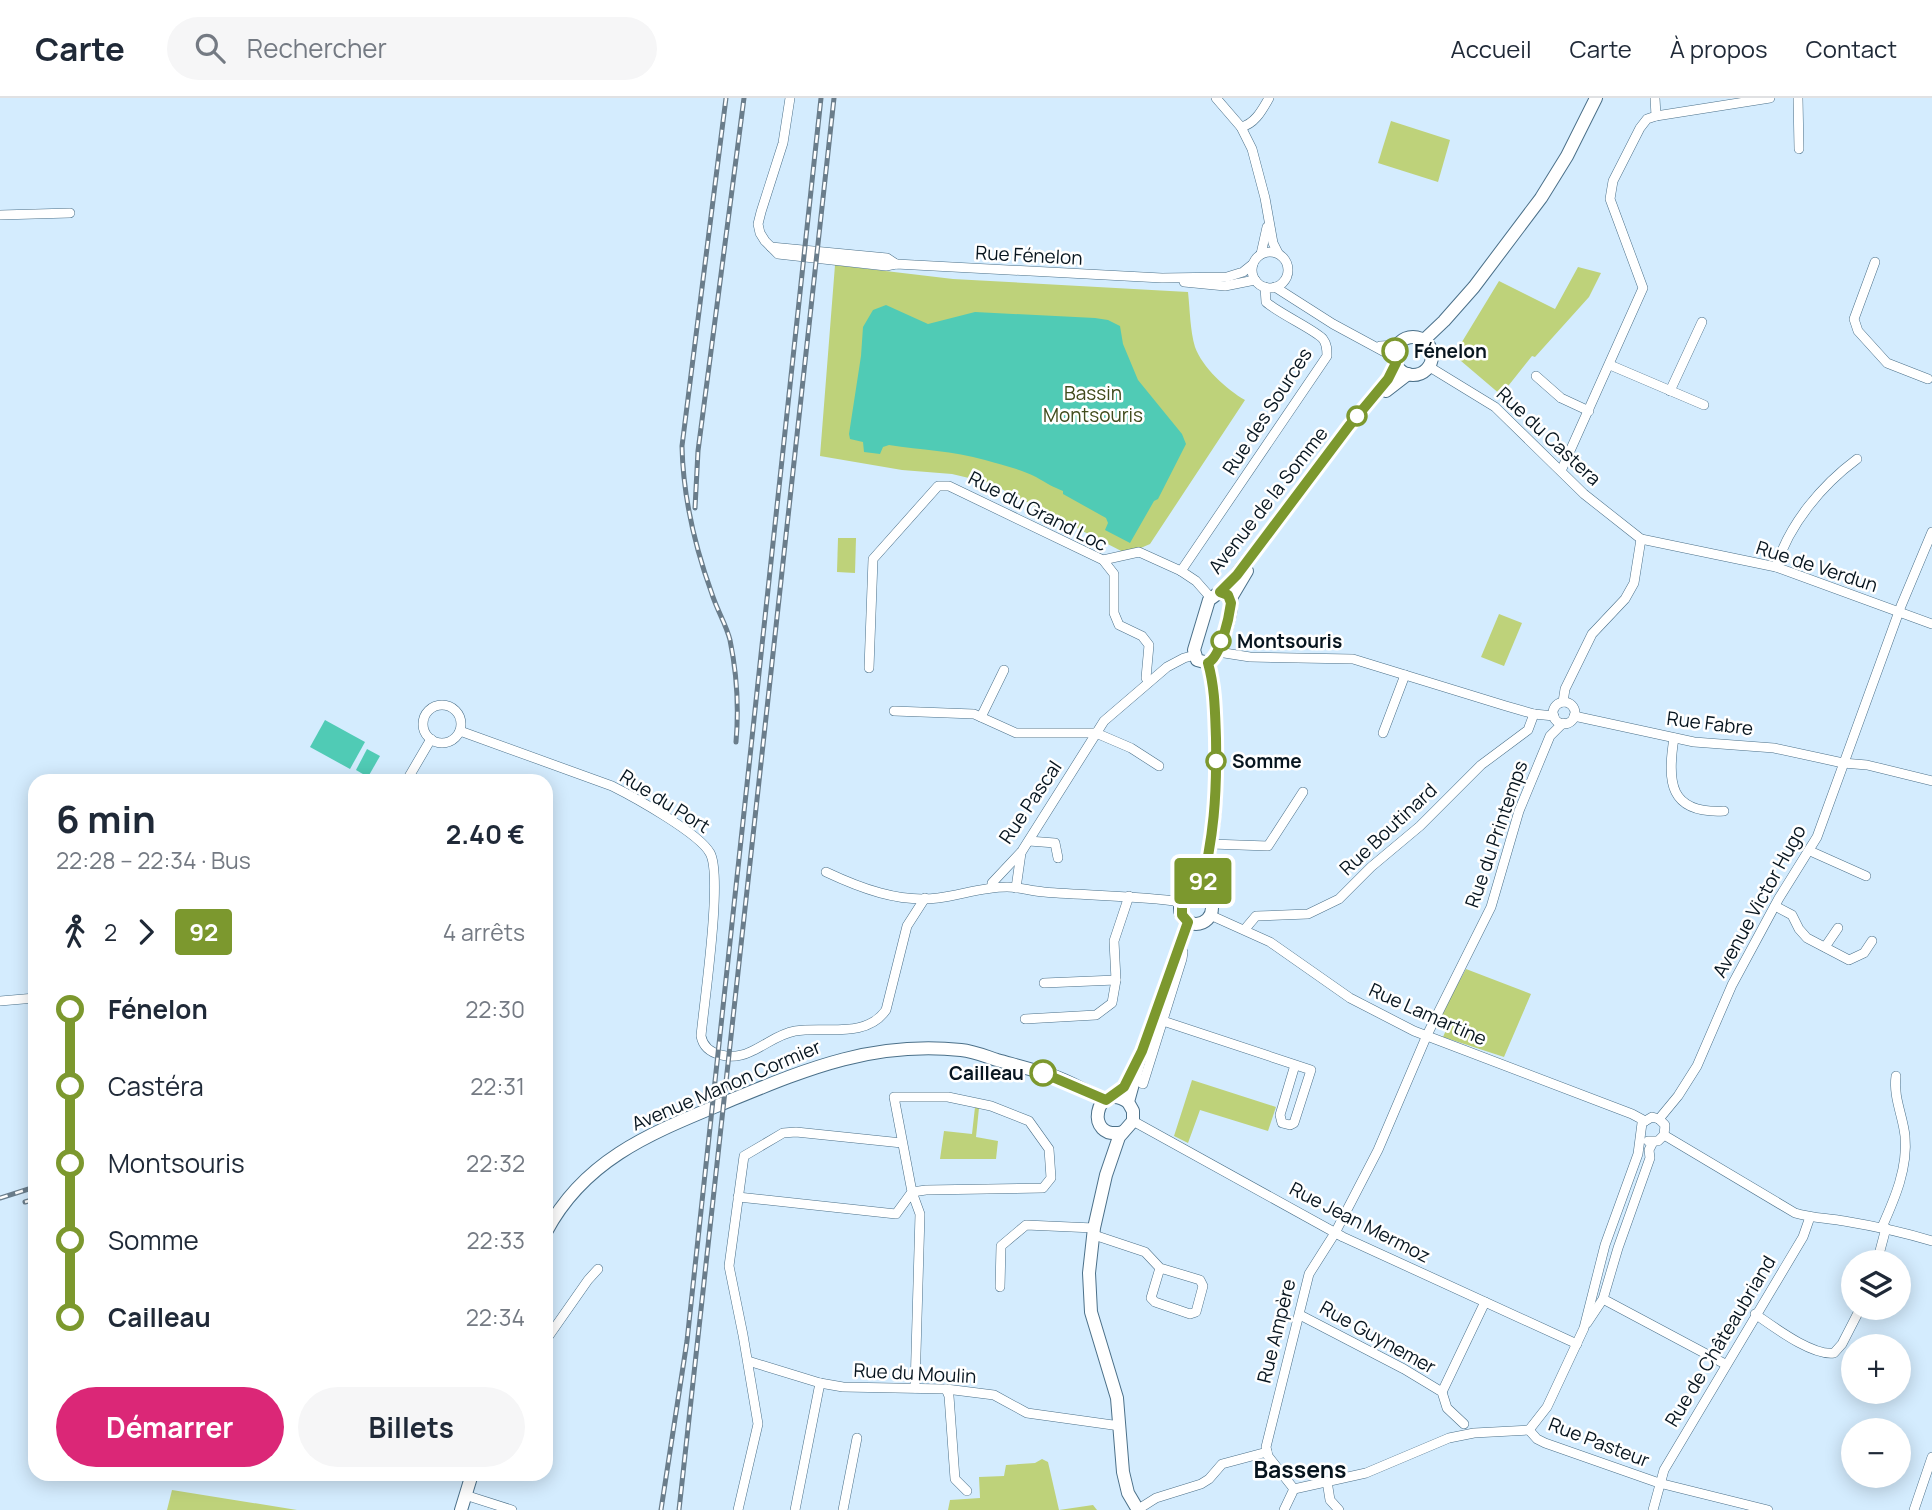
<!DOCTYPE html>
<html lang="fr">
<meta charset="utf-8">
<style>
:root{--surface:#fff;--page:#f6f6f7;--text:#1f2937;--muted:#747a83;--line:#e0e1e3;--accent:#db2777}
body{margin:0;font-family:Manrope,sans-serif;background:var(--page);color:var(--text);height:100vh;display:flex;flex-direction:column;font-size:26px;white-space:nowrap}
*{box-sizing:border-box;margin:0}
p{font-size:23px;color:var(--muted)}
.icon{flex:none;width:38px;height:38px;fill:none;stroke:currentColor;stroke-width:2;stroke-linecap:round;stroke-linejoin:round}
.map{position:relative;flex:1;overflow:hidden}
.side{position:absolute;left:28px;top:676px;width:525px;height:707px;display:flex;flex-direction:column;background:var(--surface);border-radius:21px;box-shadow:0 4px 18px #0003}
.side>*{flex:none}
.badge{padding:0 14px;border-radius:5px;font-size:24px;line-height:46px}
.buttons{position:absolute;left:1841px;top:1152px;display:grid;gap:14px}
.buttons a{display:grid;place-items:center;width:70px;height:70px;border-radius:50%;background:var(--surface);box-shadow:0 4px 18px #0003;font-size:35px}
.map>.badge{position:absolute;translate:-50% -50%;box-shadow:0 0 0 4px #fff}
.legs{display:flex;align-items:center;gap:10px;height:77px;padding:0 28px;font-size:23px}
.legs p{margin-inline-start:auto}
.summary{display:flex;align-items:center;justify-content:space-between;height:119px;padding:0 28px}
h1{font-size:38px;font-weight:700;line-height:52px}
.button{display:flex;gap:14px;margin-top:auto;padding:14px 28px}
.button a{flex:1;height:80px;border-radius:42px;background:var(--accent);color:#fff;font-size:28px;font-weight:700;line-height:80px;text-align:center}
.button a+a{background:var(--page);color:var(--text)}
ul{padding:0 28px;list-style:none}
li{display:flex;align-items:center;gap:24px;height:77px;font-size:26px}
li i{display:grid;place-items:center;width:10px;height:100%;margin:0 9px;background:currentColor}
li i::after{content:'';width:18px;height:18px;margin:-9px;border:5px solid;border-radius:50%;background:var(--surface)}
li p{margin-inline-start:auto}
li:first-child i{background:linear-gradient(#0000 50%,currentColor 0)}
li:last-child i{background:linear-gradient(currentColor 50%,#0000 0)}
header{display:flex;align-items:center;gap:42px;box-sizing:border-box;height:98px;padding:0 35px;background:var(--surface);border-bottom:2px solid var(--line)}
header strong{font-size:33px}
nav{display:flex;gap:38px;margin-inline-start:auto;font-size:24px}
.search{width:490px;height:63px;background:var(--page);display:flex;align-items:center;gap:18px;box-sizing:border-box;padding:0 24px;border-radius:38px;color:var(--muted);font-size:26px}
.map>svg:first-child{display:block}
.green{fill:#bed27a}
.water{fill:#50cbb5}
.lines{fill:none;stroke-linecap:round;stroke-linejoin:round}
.minor-casing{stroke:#4b7089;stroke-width:10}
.tertiary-casing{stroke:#4b7089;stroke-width:14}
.minor{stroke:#fff;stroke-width:9}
.tertiary{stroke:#fff;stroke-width:12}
.rail-casing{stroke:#6a7d8b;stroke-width:5}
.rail{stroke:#fff;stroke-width:2.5;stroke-dasharray:8;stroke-linecap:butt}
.line-1-casing{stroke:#fff;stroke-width:16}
.line-1{stroke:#7c982e;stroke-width:10}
.stop-1-dot{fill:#fff;stroke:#7c982e;stroke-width:3.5}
.labels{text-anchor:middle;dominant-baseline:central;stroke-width:5;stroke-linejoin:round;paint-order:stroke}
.street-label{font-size:19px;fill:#07151f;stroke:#fff}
.stop-label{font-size:19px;font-weight:bold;fill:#07151f;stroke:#fff;text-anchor:start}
.park-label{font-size:19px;fill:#414b1c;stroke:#fff}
.quarter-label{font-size:23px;font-weight:bold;fill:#07151f;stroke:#fff}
</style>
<header>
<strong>Carte</strong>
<div class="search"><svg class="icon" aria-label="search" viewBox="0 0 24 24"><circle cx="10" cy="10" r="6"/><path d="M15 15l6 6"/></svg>Rechercher</div>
<nav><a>Accueil</a><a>Carte</a><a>À propos</a><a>Contact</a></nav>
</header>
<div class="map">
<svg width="1932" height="1412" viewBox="0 0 1932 1412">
<rect width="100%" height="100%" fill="#d4ecfe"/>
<g class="green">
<polygon points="1391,23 1450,42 1438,84 1378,65"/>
<path d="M835,167l118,14 235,13c2,18 2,38 7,55 7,20 32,43 50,53l-95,144 -23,10 -137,-71 -38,-9 -50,-4 -82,-14z"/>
<polygon points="1578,169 1601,175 1589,199 1535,259 1532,258 1501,297 1454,257 1499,183 1555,211"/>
<polygon points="838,440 856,440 855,475 837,474"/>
<polygon points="1499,516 1522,525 1504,568 1481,559"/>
<polygon points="1466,871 1531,896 1504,959 1443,939 1447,930 1436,925"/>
<polygon points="1192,982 1276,1009 1268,1033 1200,1012 1188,1045 1174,1038"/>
<polygon points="975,1009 979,1010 976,1039 998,1043 996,1061 940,1061 944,1033 972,1036"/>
<polygon points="1042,1361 1048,1364 1059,1412 1093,1407 1097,1412 948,1412 950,1402 980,1400 979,1379 1004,1378 1006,1367 1035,1365"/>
<polygon points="172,1392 297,1412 167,1412"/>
</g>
<g class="water">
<path d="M886,207l42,19 47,-12 120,6 13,2 12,6 3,18 15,36 44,54 4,10 -28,55 -4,2 -24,42 -25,-13 3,-7 -2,-5 -43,-24v-3c-10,-4 -15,-7 -27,-14 -15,-8 -35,-12 -51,-17 -32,-9 -64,-10 -96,-15l-6,2 -3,7 -16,-2 -1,-10 -13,-3 -1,-5 12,-78 2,-29 10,-17z"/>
<polygon points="325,622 365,644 350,671 310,649"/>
<polygon points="367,651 380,658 368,679 356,672"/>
</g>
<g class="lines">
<defs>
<g id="minor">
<polyline points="790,0 783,45 761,114 758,126 760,135 765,143 778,156 886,168 896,166 1162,180 1227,179 1243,174 1253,166"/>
<polyline points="1216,0 1241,29 1252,51 1265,100 1273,145 1278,155"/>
<polyline points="1798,0 1799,51"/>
<polyline points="1656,18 1770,0"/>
<path d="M1241,29c14,-3 21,-17 28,-29"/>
<polyline points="0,117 70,115"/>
<polyline points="771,149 887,160 896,166"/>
<circle cx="1270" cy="172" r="18"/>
<polyline points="1261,156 1267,129"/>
<polyline points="1875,164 1854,221 1858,233 1887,265 1928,281"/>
<polyline points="1184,184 1225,188 1255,182"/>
<polyline points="1275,189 1333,226 1394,259"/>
<polyline points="1380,248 1397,247"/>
<polyline points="1610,267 1704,307"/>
<polyline points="1428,268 1495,309 1584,396 1641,441 1776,469 1932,526"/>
<polyline points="1536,278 1561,300 1589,313"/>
<polyline points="1670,293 1702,224"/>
<polyline points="1561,373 1643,190 1610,101 1613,83 1640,30 1647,21 1656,18 1655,0"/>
<polyline points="1103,462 1139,454 1181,473 1196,483 1211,500"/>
<path d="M1776,469c13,-43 46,-82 81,-108"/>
<path d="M1181,473l146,-215c0,-6 0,-12 -4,-17 -6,-8 -45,-26 -57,-37l-1,-15"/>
<polyline points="1218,554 1250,559 1353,561 1506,608 1534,616 1554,618"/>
<polyline points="869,570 873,461 938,388 949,388 1103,462 1114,476 1114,515 1119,527 1142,538 1149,547 1146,580 1149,584"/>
<polyline points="1563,604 1565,591 1592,536 1625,501 1634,485 1641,441"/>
<circle cx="1564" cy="615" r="11"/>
<circle cx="442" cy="626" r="19"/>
<polyline points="894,613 974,616 1016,635 1096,635 1131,650 1159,668"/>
<polyline points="1574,618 1694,644 1774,650 1843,665 1867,667 1932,683"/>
<polyline points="981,619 1004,572"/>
<path d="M460,633l152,55c22,11 87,47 98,67 13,23 -6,150 -9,183 4,21 32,24 49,16 16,-7 28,-18 45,-21 30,-5 71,8 91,-21l21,-84 18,-28"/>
<polyline points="1383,635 1405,577"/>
<path d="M1674,640c-7,44 -5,76 50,73"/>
<polyline points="407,682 431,641"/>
<polyline points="1029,743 1055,745 1058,760"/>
<polyline points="1211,746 1268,748 1303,694"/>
<polyline points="1810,753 1866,778"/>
<path d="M826,774c34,16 73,31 112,26 23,-3 45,-11 69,-11 12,0 24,4 37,5 46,4 92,3 138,10"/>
<polyline points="992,789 992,785 1022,753 1104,623 1167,569 1184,560 1195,557"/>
<polyline points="1016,790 1021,755"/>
<polyline points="1775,808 1792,817 1799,831 1807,840 1849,862 1864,855 1872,843"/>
<polyline points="1210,817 1270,844 1350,900 1414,933 1632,1016 1645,1023"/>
<polyline points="1245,831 1256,818 1308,816 1339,801 1371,769 1420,728 1481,667 1528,632 1534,616"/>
<polyline points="1825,849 1838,830"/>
<polyline points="1044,885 1116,882"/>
<polyline points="0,903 35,900"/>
<polyline points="1154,920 1311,972 1294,1025 1290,1027 1282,1025 1280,1017 1295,967"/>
<polyline points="1025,921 1096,917 1112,905 1116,882 1114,843 1129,798"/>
<polyline points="1136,981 1143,986 1182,861 1183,854 1179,848"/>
<polyline points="1659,1021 1678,998 1697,968 1732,887 1779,800 1817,739 1901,508 1932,434"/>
<polyline points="1133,1023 1343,1139 1577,1246"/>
<path d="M1664,1037l131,78c16,5 32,5 49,8 30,5 59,11 88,20"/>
<polyline points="1648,1043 1658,1043 1664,1037 1665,1027 1659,1021"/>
<polyline points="738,1099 896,1116 912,1094 926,1092 1043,1090 1051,1080 1049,1051 1029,1023 991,1008 948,999 894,999 912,1094 920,1116 915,1290"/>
<path d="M1882,1129c13,-29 26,-59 23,-91 -2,-20 -12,-39 -9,-60"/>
<polyline points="1094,1137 1145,1154 1160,1170 1151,1200 1155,1204 1190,1216 1196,1214 1203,1188 1200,1182 1160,1170"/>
<polyline points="1877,1164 1886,1130"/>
<polyline points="1000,1189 1001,1148 1026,1127 1094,1130"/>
<polyline points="1603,1201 1725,1266"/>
<path d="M1755,1216c19,13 57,42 79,39l8,-9 19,-37"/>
<polyline points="1300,1217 1404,1271 1442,1294 1447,1310 1464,1326"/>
<polyline points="1587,1225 1603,1201 1618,1150 1650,1060 1649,1052 1653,1044"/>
<polyline points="546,1242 588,1182 598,1171"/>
<polyline points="748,1263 820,1285 843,1289 946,1291 994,1297 1027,1315 1120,1328"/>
<polyline points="946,1291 949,1298 955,1381 967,1393"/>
<polyline points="1442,1294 1485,1204"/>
<polyline points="1529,1332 1547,1309 1584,1230 1605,1147 1638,1056 1642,1025 1652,1019 1659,1021"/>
<polyline points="1529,1332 1537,1341 1545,1345 1659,1385 1768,1412"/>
<polyline points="1327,1383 1330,1402 1339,1412"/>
<polyline points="1294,1391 1268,1358 1266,1349 1309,1176 1335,1135 1378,1052 1427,937 1491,809 1519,713 1550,638 1563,625"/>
<polyline points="465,1397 512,1412"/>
<polyline points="738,1412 758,1326 743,1237 729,1168 744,1058 783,1035 796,1034 902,1045"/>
<polyline points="795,1412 820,1285"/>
<polyline points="843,1412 857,1340"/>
<polyline points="1137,1412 1156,1400 1201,1386 1209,1381 1222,1366 1267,1354"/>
<polyline points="1284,1412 1294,1391 1366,1375 1449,1340 1474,1335 1529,1332"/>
<polyline points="1653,1412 1664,1372 1803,1139 1810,1119"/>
<polyline points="1914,1412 1932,1359"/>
</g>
<g id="tertiary">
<circle cx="1413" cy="258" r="19"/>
<polyline points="1424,242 1444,223 1474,189 1541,100 1567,58 1596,0"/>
<polyline points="1386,293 1408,276"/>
<polyline points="1220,494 1236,477 1349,328 1388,281 1396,265"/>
<path d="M1220,494l11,6c2,13 -11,59 -23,65l-11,-3 -3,-10 15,-50z"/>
<polyline points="1231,500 1247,473"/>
<circle cx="1196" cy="810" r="16"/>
<path d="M1200,795c15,-56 17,-97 16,-155 -1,-26 -1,-50 -8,-75"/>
<path d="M1123,1034c-40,10 -28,-53 5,-30"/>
<path d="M546,1134c40,-76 111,-101 185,-132 78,-32 143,-59 230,-50 12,1 24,6 36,10 18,5 38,10 56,16 18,6 35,17 53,24"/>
<polyline points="461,1412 472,1376"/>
<polyline points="1138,1412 1128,1395 1123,1374 1117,1300 1091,1214 1089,1175 1094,1130 1106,1077 1119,1039 1133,1023 1133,1013 1128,1004 1142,953 1188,824"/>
</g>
</defs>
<use href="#minor" class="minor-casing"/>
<use href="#tertiary" class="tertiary-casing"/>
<use href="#minor" class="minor"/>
<use href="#tertiary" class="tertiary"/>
<defs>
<g id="rail">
<path d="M726,0l-44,348c1,50 13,101 30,148 5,16 14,30 18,46 7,34 9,67 6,102"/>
<polyline points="695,410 698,353 744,0"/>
<polyline points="0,1100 35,1089"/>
<polyline points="25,1104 35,1101"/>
<polyline points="661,1412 687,1243 821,0"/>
<polyline points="679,1412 834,0"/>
</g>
</defs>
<use href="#rail" class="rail-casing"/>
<use href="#rail" class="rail"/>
</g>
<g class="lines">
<defs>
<path id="line-1" d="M1043,975l63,27 18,-13 18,-36 46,-129 -6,-7v-13l6,-7 12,-2c14,-56 17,-97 16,-155 -1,-26 -1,-50 -8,-75 13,-7 21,-45 23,-60l-3,-8 -8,-3 17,-17 112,-149 39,-47 8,-16 -1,-12"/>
</defs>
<use href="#line-1" class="line-1-casing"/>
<use href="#line-1" class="line-1"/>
</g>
<g class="stop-1-dot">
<circle cx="1395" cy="253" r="12"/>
<circle cx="1357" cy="318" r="9"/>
<circle cx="1221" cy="543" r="9"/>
<circle cx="1216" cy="663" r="9"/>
<circle cx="1043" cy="975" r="12"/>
</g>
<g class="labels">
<g class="street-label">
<text transform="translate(1029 157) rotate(3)">Rue Fénelon</text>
<text transform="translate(1267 313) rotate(-57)">Rue des Sources</text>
<text transform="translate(1549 338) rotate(43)">Rue du Castera</text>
<text transform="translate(1268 402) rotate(-52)">Avenue de la Somme</text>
<text transform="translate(1038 413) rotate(27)">Rue du Grand Loc</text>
<text transform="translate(1817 468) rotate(18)">Rue de Verdun</text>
<text transform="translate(1710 625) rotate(7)">Rue Fabre</text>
<text transform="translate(665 703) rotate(32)">Rue du Port</text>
<text transform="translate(1030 704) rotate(-56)">Rue Pascal</text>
<text transform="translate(1388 731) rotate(-43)">Rue Boutinard</text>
<text transform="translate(1496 736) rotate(-71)">Rue du Printemps</text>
<text transform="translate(1759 803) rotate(-61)">Avenue Victor Hugo</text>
<text transform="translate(1428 916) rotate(24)">Rue Lamartine</text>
<text transform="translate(726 987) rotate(-23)">Avenue Manon Cormier</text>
<text transform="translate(1360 1124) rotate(27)">Rue Jean Mermoz</text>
<text transform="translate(1276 1233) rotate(-76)">Rue Ampère</text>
<text transform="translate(1378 1239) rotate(29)">Rue Guynemer</text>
<text transform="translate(1720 1243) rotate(-59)">Rue de Châteaubriand</text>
<text transform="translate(915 1275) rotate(3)">Rue du Moulin</text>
<text transform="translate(1599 1344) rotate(21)">Rue Pasteur</text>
</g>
<g class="stop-label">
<text x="1414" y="253">Fénelon</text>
<text x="1237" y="543">Montsouris</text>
<text x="1232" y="663">Somme</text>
<text x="1024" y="975" text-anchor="end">Cailleau</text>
</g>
<g class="park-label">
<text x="1093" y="295">Bassin<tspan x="1093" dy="22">Montsouris</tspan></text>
</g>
<g class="quarter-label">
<text x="1300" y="1371">Bassens</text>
</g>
</g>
</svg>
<div class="buttons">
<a><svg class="icon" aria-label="layers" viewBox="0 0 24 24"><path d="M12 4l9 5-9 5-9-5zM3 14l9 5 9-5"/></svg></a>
<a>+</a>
<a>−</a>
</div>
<b class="badge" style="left:1203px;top:783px;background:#7c982e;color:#fff">92</b>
<section class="side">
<div class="summary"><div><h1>6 min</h1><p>22:28 – 22:34 · Bus</p></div><b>2.40 €</b></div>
<div class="legs"><svg class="icon" aria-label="walk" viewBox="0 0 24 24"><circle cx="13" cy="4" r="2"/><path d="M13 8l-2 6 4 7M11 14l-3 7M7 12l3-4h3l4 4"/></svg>2<svg class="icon" aria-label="forward" viewBox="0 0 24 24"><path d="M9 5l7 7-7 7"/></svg><b class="badge" style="background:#7c982e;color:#fff">92</b><p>4 arrêts</p></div>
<ul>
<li><i style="color:#7c982e"></i><b>Fénelon</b><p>22:30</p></li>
<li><i style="color:#7c982e"></i><span>Castéra</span><p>22:31</p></li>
<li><i style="color:#7c982e"></i><span>Montsouris</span><p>22:32</p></li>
<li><i style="color:#7c982e"></i><span>Somme</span><p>22:33</p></li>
<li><i style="color:#7c982e"></i><b>Cailleau</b><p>22:34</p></li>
</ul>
<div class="button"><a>Démarrer</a><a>Billets</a></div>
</section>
</div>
